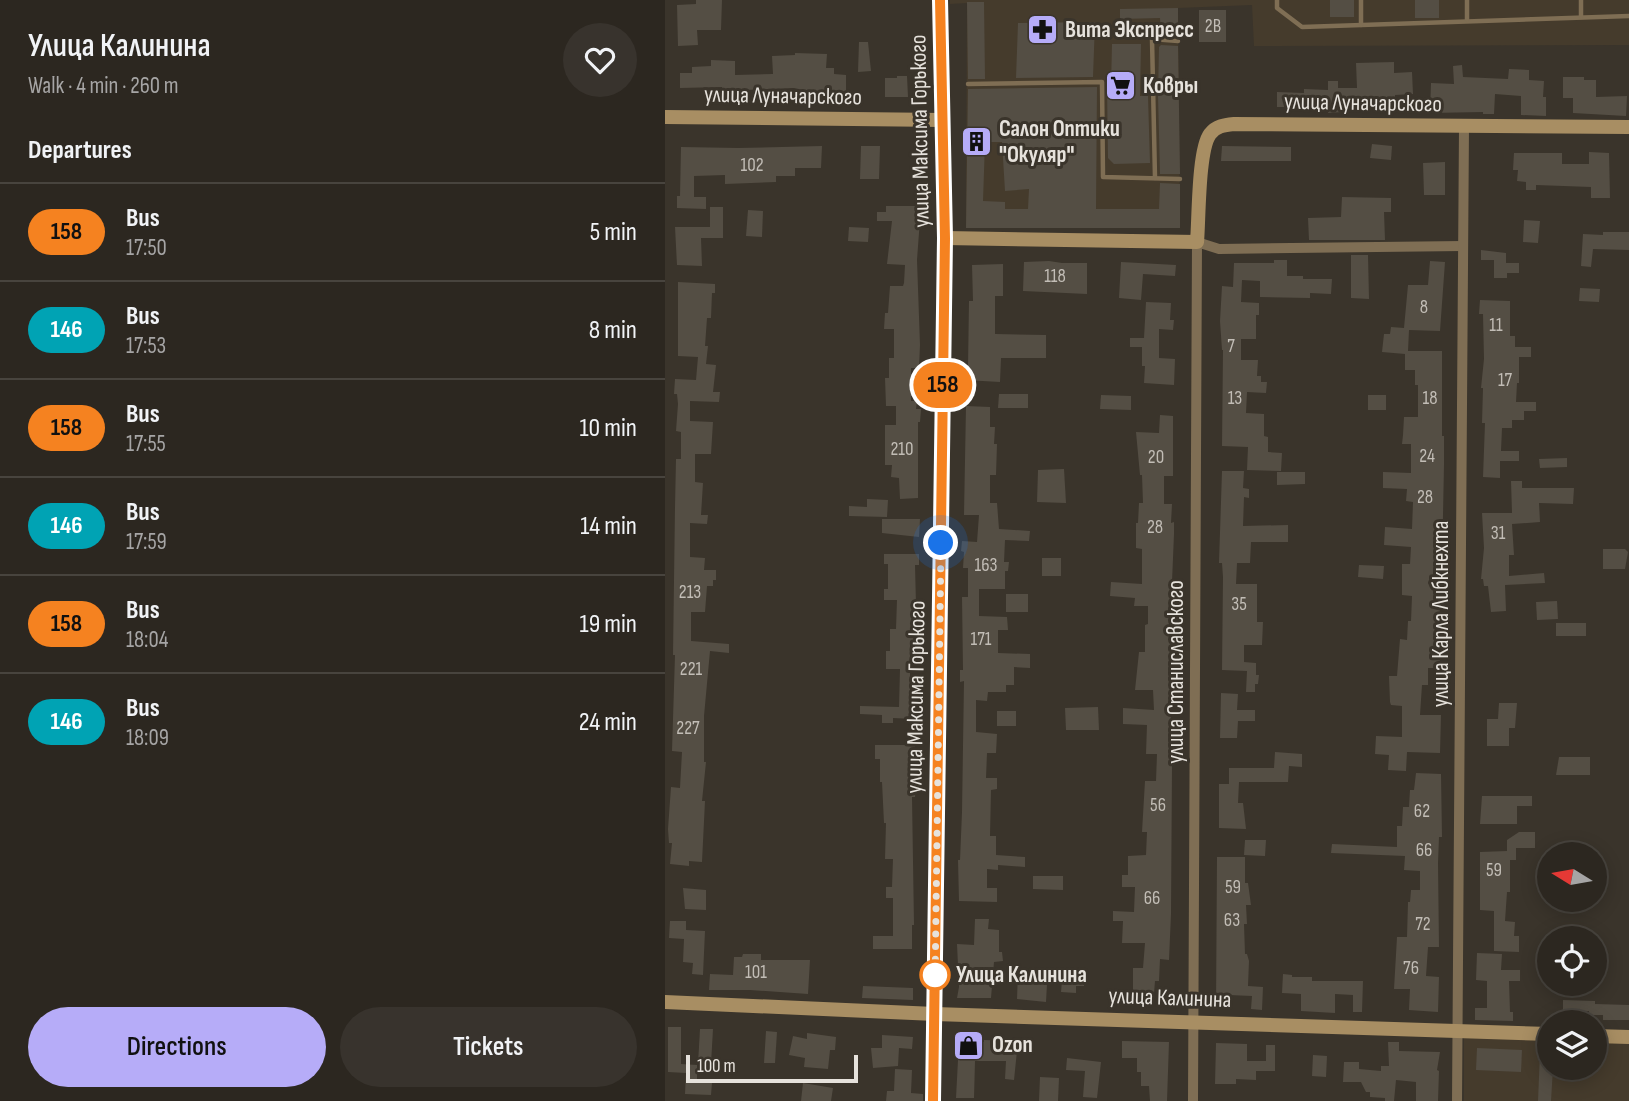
<!DOCTYPE html>
<meta charset="utf-8">
<style>
:root{--surface:#2c2720;--page:#38332d;--text:#f1f3f6;--muted:#a6a5a5;--line:#48443e;--accent:#b6acf8}
body{margin:0;font-family:"Sofia Sans Condensed",sans-serif;background:var(--page);color:var(--text);height:100vh;display:flex;flex-direction:column;font-size:26px;white-space:nowrap}
*{box-sizing:border-box;margin:0}
p{font-size:23px;color:var(--muted)}
.icon{flex:none;width:38px;height:38px;fill:none;stroke:currentColor;stroke-width:2;stroke-linecap:round;stroke-linejoin:round}
.map{position:relative;flex:1;overflow:hidden}
.panel{display:flex;flex-direction:column;background:var(--surface);width:665px}
.panel>*{flex:none}
.badge{padding:0 14px;border-radius:23px;font-size:24px;line-height:46px}
.needle{width:46px;rotate:281deg}
.buttons{position:absolute;left:872px;top:842px;display:grid;gap:14px}
.buttons a{display:grid;place-items:center;width:70px;height:70px;border-radius:50%;background:var(--surface);box-shadow:0 4px 18px #0003,0 0 0 2px var(--line);font-size:35px}
.scale{position:absolute;left:21px;bottom:18px;width:172px;box-sizing:border-box;padding-left:7px;border:4px solid #e6e2dc;border-top:0;font-size:19px;line-height:24px;white-space:nowrap;color:#e6e2dc;-webkit-text-stroke:5px #3a342b;paint-order:stroke}
.you{position:absolute;width:35px;height:35px;margin:-18px;border:5px solid #fff;border-radius:50%;background:#1a73e8;box-shadow:0 0 0 10px #1a73e833}
.map>.badge{position:absolute;translate:-50% -50%;box-shadow:0 0 0 4px #fff}
h2{padding:0 28px;font-size:26px;line-height:63px}
.round{display:grid;place-items:center;flex:none;width:74px;height:74px;border-radius:37px;background:var(--page)}
.summary{display:flex;align-items:center;justify-content:space-between;height:119px;padding:0 28px}
h1{font-size:33px;font-weight:600;line-height:52px}
.primary-button{display:flex;gap:14px;margin-top:auto;padding:14px 28px}
.primary-button a{flex:1;height:80px;border-radius:42px;background:var(--accent);color:#111;font-size:28px;font-weight:600;line-height:80px;text-align:center}
.primary-button a+a{background:var(--page);color:var(--text)}
ul{padding:0;list-style:none}
li{display:flex;align-items:center;gap:21px;height:98px;padding:0 28px;border-top:2px solid var(--line)}
li div{flex:1}
li b{display:block;font-size:26px}
li em{font-style:normal}
li .badge{min-width:77px;font-weight:700;text-align:center}
main{display:flex;flex:1;min-height:0}
.map>svg:first-child{display:block}
.built{fill:#453b2c}
.building{fill:#544e44;fill-rule:evenodd}
.lines{fill:none;stroke-linecap:round;stroke-linejoin:round}
.lane{stroke:#7f6e54;stroke-width:4.5}
.street{stroke:#7f6e54;stroke-width:10}
.secondary{stroke:#a88e63;stroke-width:14}
.line-casing{stroke:#fff;stroke-width:16}
.line{stroke:#f58220;stroke-width:10}
.walk{stroke:#e6e2dc;stroke-width:7;stroke-dasharray:0 12.6}
.stop-dot{fill:#fff;stroke:#f58220;stroke-width:3.5}
.labels{text-anchor:middle;dominant-baseline:central;stroke-width:6;stroke-linejoin:round;paint-order:stroke}
.number-label{font-size:19px;fill:#c2bdb6}
.poi-label{font-size:23px;font-weight:bold;fill:#e6e2dc;stroke:#3a342b;text-anchor:start}
.street-label{font-size:23px;fill:#e6e2dc;stroke:#3a342b}
.stop-label{font-size:23px;font-weight:bold;fill:#e6e2dc;stroke:#3a342b;text-anchor:start}
</style>
<main>
<section class="panel">
<div class="summary"><div><h1>Улица Калинина</h1><p>Walk · 4 min · 260 m</p></div><a class="round"><svg class="icon" aria-label="heart" viewBox="0 0 24 24"><path d="M12 20l-8-8c-3-5 5-10 8-4 3-6 11-1 8 4z"/></svg></a></div>
<h2>Departures</h2>
<ul>
<li><span class="badge" style="background:#f58220;color:#111">158</span><div><b>Bus</b><p>17:50</p></div><em>5 min</em></li>
<li><span class="badge" style="background:#00a3b4;color:#fff">146</span><div><b>Bus</b><p>17:53</p></div><em>8 min</em></li>
<li><span class="badge" style="background:#f58220;color:#111">158</span><div><b>Bus</b><p>17:55</p></div><em>10 min</em></li>
<li><span class="badge" style="background:#00a3b4;color:#fff">146</span><div><b>Bus</b><p>17:59</p></div><em>14 min</em></li>
<li><span class="badge" style="background:#f58220;color:#111">158</span><div><b>Bus</b><p>18:04</p></div><em>19 min</em></li>
<li><span class="badge" style="background:#00a3b4;color:#fff">146</span><div><b>Bus</b><p>18:09</p></div><em>24 min</em></li>
</ul>
<div class="primary-button"><a>Directions</a><a>Tickets</a></div>
</section>
<div class="map">
<svg width="964" height="1101" viewBox="0 0 964 1101">
<rect width="100%" height="100%" fill="#3a342b"/>
<g class="built">
<polygon points="285,0 964,0 964,45 589,46 587,5 513,8 515,228 301,228 302,3 285,4"/>
<polygon points="799,1035 884,1037 884,1068 929,1068 929,1039 964,1040 964,1101 799,1101"/>
</g>
<g class="building">
<polygon points="31,0 57,0 56,30 32,30 33,45 13,46 12,5 31,4"/>
<rect x="665" y="0" width="24" height="17"/>
<rect x="750" y="0" width="24" height="18"/>
<polygon points="302,2 319,2 320,79 303,79"/>
<polygon points="513,8 513,36 496,35 495,18 455,19 455,9"/>
<rect x="534" y="10" width="27" height="32"/>
<polygon points="430,22 428,77 351,78 353,23"/>
<polygon points="194,42 203,42 206,71 193,72"/>
<polygon points="447,44 476,44 475,96 483,96 485,163 449,164 443,158 442,86 446,86"/>
<polygon points="496,45 513,46 515,174 495,174 493,95 494,47"/>
<polygon points="130,53 162,54 161,68 169,68 169,74 181,75 181,93 147,92 129,88 57,91 57,87 15,88 15,73 27,73 27,67 46,66 46,60 70,61 70,75 108,74 107,56 130,55"/>
<polygon points="729,62 729,73 747,72 748,94 730,95 730,99 682,101 677,102 678,112 663,113 663,107 612,107 612,92 639,93 639,89 663,90 663,81 673,81 673,88 692,88 691,63"/>
<polygon points="797,65 798,77 843,79 844,69 864,70 864,80 879,81 878,97 881,97 881,116 856,115 856,96 830,94 829,114 818,114 818,112 765,113 766,83 789,84 788,66"/>
<polygon points="232,76 242,76 243,97 220,97 220,78 232,78"/>
<polygon points="898,77 919,77 919,80 931,80 931,97 962,96 961,116 908,113 908,98 898,98"/>
<path d="M432,87l-1,122h63l1,-26 20,1v44h-214l2,-139zM320,142h17l3,49 24,-2 -1,20h-23v-7l-22,-1z"/>
<polygon points="707,144 727,146 726,160 705,158"/>
<polygon points="157,146 156,168 130,168 130,176 111,176 111,182 60,184 60,175 29,176 29,197 41,197 41,209 12,208 12,196 15,196 16,147 73,148"/>
<polygon points="196,146 215,146 214,179 195,179"/>
<polygon points="557,146 626,147 626,161 556,161"/>
<polygon points="924,152 944,153 945,198 926,198 926,187 871,185 871,190 861,190 861,182 852,181 853,170 848,170 849,153 897,153 897,164 924,164"/>
<polygon points="780,162 780,195 759,195 758,163"/>
<polygon points="677,197 726,198 726,212 719,212 720,240 644,240 643,218 676,217"/>
<polygon points="221,206 256,206 252,260 255,345 254,368 246,368 246,401 252,401 251,409 256,409 255,422 253,422 253,498 235,499 234,478 226,477 227,465 220,465 220,425 231,425 231,406 221,406 220,378 224,378 224,358 229,358 229,329 219,329 220,313 223,313 225,286 238,286 239,283 240,265 222,264 227,221 212,221 212,212 221,212"/>
<polygon points="45,207 58,207 58,238 36,238 37,266 12,265 10,227 45,227"/>
<polygon points="83,210 98,211 97,237 81,236"/>
<polygon points="859,220 875,221 873,243 858,242"/>
<polygon points="184,227 204,228 203,242 183,241"/>
<polygon points="938,232 964,232 964,250 928,249 926,267 916,266 918,234 938,235"/>
<polygon points="816,250 841,253 841,263 854,263 854,273 842,273 842,278 829,278 829,260 816,260"/>
<polygon points="686,255 703,255 704,299 686,298"/>
<polygon points="609,260 622,260 622,276 638,276 638,279 667,279 666,294 645,293 645,298 595,297 595,281 577,280 576,302 594,303 594,315 591,315 591,339 576,339 576,360 593,360 592,376 596,376 596,382 602,382 601,393 582,392 581,413 599,414 599,436 603,437 603,452 617,453 616,471 582,470 583,447 557,446 558,350 557,350 555,321 557,286 568,287 569,263 609,263"/>
<polygon points="384,261 397,263 422,263 422,294 358,291 359,262"/>
<polygon points="765,261 780,262 775,331 744,330 743,351 777,351 777,436 779,436 779,465 777,565 777,575 775,575 775,668 763,668 763,685 757,685 755,715 776,715 775,753 742,752 741,771 723,770 724,755 710,754 711,736 737,737 737,706 726,705 725,702 724,676 732,676 735,639 742,640 743,621 746,621 747,596 737,595 737,564 745,564 746,547 719,545 720,527 747,529 748,502 741,501 742,489 718,488 718,472 746,473 746,444 737,444 738,435 739,417 753,417 753,385 750,385 750,370 740,370 740,354 717,352 719,334 725,334 726,327 739,328 743,285 763,285"/>
<polygon points="456,262 511,265 510,276 478,274 476,300 454,298"/>
<polygon points="338,264 338,296 330,296 330,334 381,335 381,358 336,358 335,382 300,380 300,367 303,367 304,301 308,301 307,265"/>
<polygon points="13,282 50,284 50,293 47,293 46,318 42,318 40,346 43,346 41,364 51,365 48,392 55,392 54,402 25,401 25,421 48,422 46,454 30,454 30,482 38,483 36,515 43,515 42,524 25,523 25,557 40,558 39,570 51,570 51,580 48,580 48,586 42,586 40,612 26,612 26,641 64,644 64,653 45,651 39,716 39,762 41,762 37,801 40,801 37,862 24,861 24,866 5,864 7,843 4,843 3,829 6,787 15,788 17,752 7,751 10,655 8,655 10,507 11,459 16,459 16,432 11,431 13,404 12,394 9,394 10,379 31,380 33,357 13,356"/>
<polygon points="915,288 935,289 934,302 914,301"/>
<polygon points="815,300 845,301 845,336 850,336 850,347 866,347 866,357 854,357 854,383 852,383 851,402 871,402 871,411 859,411 859,420 847,420 847,428 837,428 836,451 854,451 854,461 835,461 835,478 818,477 820,423 817,423 818,388 816,388 819,359 818,314 814,314"/>
<polygon points="481,302 506,303 505,320 509,320 508,330 494,329 494,358 510,359 509,385 479,383 480,366 477,366 477,347 465,347 465,338 479,338"/>
<polygon points="334,394 363,394 363,408 333,408"/>
<polygon points="436,395 466,396 466,410 435,409"/>
<rect x="703" y="395" width="18" height="15"/>
<polygon points="301,406 325,407 325,427 330,427 329,444 332,444 331,475 325,475 325,503 332,503 334,529 365,531 364,541 340,540 339,562 344,562 343,571 340,571 340,589 314,589 314,616 342,617 343,630 333,630 333,653 365,654 365,668 349,667 349,685 341,685 341,692 323,692 322,701 311,700 311,732 332,734 331,753 322,753 321,778 332,778 332,789 326,790 325,836 331,836 331,855 360,857 360,867 333,865 333,870 322,869 322,888 332,888 332,902 294,901 293,860 295,860 297,812 299,681 295,682 295,670 298,670 297,597 303,597 303,568 298,568 299,552 296,551 297,541 312,542 314,515 299,515"/>
<polygon points="495,415 508,416 508,476 499,476 499,504 507,504 506,523 509,522 509,534 505,630 506,672 507,672 505,747 506,747 507,765 506,914 504,960 495,959 494,981 490,981 488,1006 453,1004 454,993 468,994 468,968 478,968 480,943 457,943 458,921 448,921 448,911 469,912 470,887 457,887 457,875 463,875 463,856 481,855 482,832 477,832 480,781 491,781 492,754 481,754 482,725 458,724 458,708 489,710 488,690 470,690 474,652 480,652 480,625 483,624 483,606 469,606 470,598 445,596 446,582 477,584 477,549 471,548 471,523 473,523 474,503 478,503 477,475 475,475 471,432 494,433"/>
<polygon points="902,458 902,467 875,468 874,459"/>
<polygon points="399,469 401,503 372,502 373,470"/>
<polygon points="557,471 579,471 578,488 584,489 584,498 579,497 578,526 623,525 623,542 586,542 585,563 572,563 571,584 592,584 592,622 598,622 597,645 579,645 579,662 591,663 591,675 594,675 593,684 590,684 590,692 581,692 582,671 557,670 558,577 557,563 554,563"/>
<polygon points="612,472 640,472 640,484 612,485"/>
<polygon points="846,481 857,481 857,488 909,488 908,504 874,503 875,522 847,524 849,555 844,555 844,576 879,573 880,583 840,585 841,611 826,612 823,586 819,586 818,579 816,579 819,548 817,513 847,513"/>
<polygon points="202,499 223,500 222,517 184,516 184,506 202,507"/>
<polygon points="217,519 255,519 254,537 217,533"/>
<polygon points="938,549 960,549 963,552 960,569 938,569"/>
<polygon points="219,554 254,554 254,565 250,565 252,644 245,644 245,682 253,682 250,719 228,718 228,723 217,723 217,715 195,714 195,706 234,707 235,669 221,669 221,651 225,651 225,629 231,629 232,600 219,600 219,589 223,589 223,564 219,564"/>
<rect x="377" y="558" width="19" height="18"/>
<polygon points="694,565 719,566 718,579 693,577"/>
<rect x="341" y="594" width="22" height="18"/>
<polygon points="892,601 893,619 872,620 871,602"/>
<rect x="891" y="623" width="30" height="13"/>
<polygon points="556,693 573,694 572,710 590,710 590,721 573,721 572,738 555,738"/>
<polygon points="834,703 852,703 850,728 844,728 844,746 822,746 822,719 833,719"/>
<polygon points="433,707 434,730 401,730 400,708"/>
<rect x="332" y="711" width="19" height="15"/>
<polygon points="210,745 250,745 251,783 250,797 247,797 249,925 247,925 247,949 208,949 208,936 228,936 228,898 221,898 221,887 227,887 228,859 220,859 221,823 219,823 217,782 215,782 215,759 210,759"/>
<polygon points="610,752 637,754 637,767 624,766 623,782 574,782 573,803 578,803 581,829 554,828 554,784 564,784 564,768 609,768"/>
<polygon points="894,757 925,757 925,775 891,775"/>
<polygon points="751,773 776,774 777,837 774,837 773,863 774,947 763,947 761,976 774,977 773,1012 744,1010 745,989 729,989 732,937 742,937 743,902 745,902 746,890 755,890 755,871 739,870 740,856 666,853 667,844 732,847 732,826 737,826 738,807 744,807 745,790 749,790"/>
<polygon points="817,796 867,796 867,806 852,806 852,824 815,824"/>
<polygon points="854,832 870,832 870,848 851,848 851,860 845,860 845,892 842,892 840,921 850,922 849,936 854,936 854,952 829,951 829,911 815,910 815,852 842,851 842,840"/>
<polygon points="580,840 601,840 600,856 579,855"/>
<polygon points="552,857 580,857 580,883 583,883 586,905 581,905 582,924 579,924 580,954 582,954 584,961 583,986 598,987 597,1010 586,1009 587,996 564,995 563,1009 551,1008"/>
<polygon points="368,876 398,876 398,890 368,889"/>
<polygon points="18,888 41,890 41,910 20,909"/>
<polygon points="310,919 324,919 323,929 334,930 334,952 337,952 338,961 329,962 326,998 292,998 294,987 292,944 309,945"/>
<polygon points="5,921 21,921 21,930 40,931 38,975 27,974 28,963 18,962 19,939 4,938"/>
<polygon points="812,953 837,954 836,970 855,970 855,981 844,981 845,1012 848,1012 848,1021 810,1020 810,1008 822,1008 822,981 811,980"/>
<polygon points="78,954 96,954 96,960 145,960 143,994 85,990 44,990 45,974 68,975 69,957 77,957"/>
<polygon points="398,968 420,970 419,986 411,986 411,993 396,992"/>
<polygon points="353,972 377,972 376,983 382,984 381,1002 352,999"/>
<polygon points="618,974 627,975 627,977 647,977 647,981 698,981 697,1012 688,1012 688,995 670,994 670,1013 636,1011 636,994 617,993"/>
<polygon points="198,986 248,988 248,1000 197,998"/>
<polygon points="898,1000 930,1001 930,1004 964,1005 964,1020 938,1020 938,1015 924,1015 924,1011 898,1011"/>
<polygon points="3,1027 16,1027 16,1064 32,1065 32,1082 47,1083 46,1095 20,1094 21,1073 3,1072"/>
<polygon points="35,1029 48,1029 46,1064 33,1064"/>
<polygon points="101,1031 112,1032 110,1063 99,1063"/>
<polygon points="142,1033 171,1037 170,1050 165,1050 163,1069 139,1067 140,1058 124,1055 128,1036 142,1039"/>
<polygon points="217,1035 248,1037 247,1049 234,1048 233,1066 208,1068 206,1048 217,1048"/>
<polygon points="319,1040 353,1041 349,1080 340,1079 341,1061 310,1061 309,1098 291,1098 294,1041 319,1042"/>
<polygon points="457,1041 504,1042 502,1101 485,1101 484,1086 476,1086 476,1072 472,1072 472,1058 457,1058"/>
<polygon points="723,1042 734,1042 734,1051 775,1052 772,1070 774,1071 773,1101 751,1101 751,1082 731,1080 729,1101 720,1101 720,1098 705,1097 705,1092 701,1092 696,1082 678,1082 679,1062 694,1062 694,1069 716,1071 716,1066 724,1066"/>
<polygon points="551,1043 582,1044 582,1061 601,1061 601,1045 610,1045 610,1071 591,1071 591,1080 571,1079 571,1084 550,1084"/>
<polygon points="812,1048 857,1050 856,1072 811,1070"/>
<polygon points="875,1052 884,1052 884,1068 888,1068 886,1101 873,1101"/>
<polygon points="648,1055 662,1056 661,1077 647,1076"/>
<polygon points="402,1058 436,1062 432,1098 418,1097 420,1071 401,1070"/>
<polygon points="230,1069 247,1070 246,1093 258,1094 258,1101 221,1101 222,1091 229,1091"/>
<polygon points="375,1077 394,1078 393,1101 374,1101"/>
<polygon points="138,1083 168,1088 166,1101 136,1101"/>
</g>
<g class="lines">
<g class="lane">
<polyline points="612,0 612,8 637,27 964,16"/>
<polyline points="696,0 696,25"/>
<polyline points="802,0 802,20"/>
<polyline points="916,0 916,17"/>
<polyline points="303,84 437,82 438,177 515,179"/>
<polyline points="490,178 487,39 513,41"/>
</g>
<g class="street">
<polyline points="528,1101 532,242 554,249 798,246"/>
<polyline points="792,1101 799,127"/>
</g>
<g class="secondary">
<polyline points="0,117 278,120"/>
<path d="M280,238l252,4c2,-22 1,-92 13,-108 6,-8 14,-9 24,-10l395,3"/>
<polyline points="0,1002 270,1014 884,1034"/>
<polyline points="929,1036 964,1037"/>
<polyline points="268,1101 280,238 275,0"/>
</g>
</g>
<g class="lines">
<defs>
<polyline id="line" points="268,1101 280,238 275,0"/>
</defs>
<use href="#line" class="line-casing"/>
<use href="#line" class="line"/>
<polyline class="walk" points="270,975 270,986 276,543"/>
</g>
<defs>
<symbol id="pharmacy-square" viewBox="-11 -11 22 22"><rect x="-9" y="-9" width="18" height="18" rx="4" fill="#b6acf8" stroke="#3a342b"/><path d="M-2-6h4v4h4v4h-4v4h-4v-4h-4v-4h4Z" fill="#111"/></symbol>
<symbol id="supermarket-square" viewBox="-11 -11 22 22"><rect x="-9" y="-9" width="18" height="18" rx="4" fill="#b6acf8" stroke="#3a342b"/><path d="M-6-5.5h2.5l.6 2H6L4.5 2H-2.5L-4.4-4H-6ZM-1.5 3.2a1.3 1.3 0 1 0 .1 0ZM3 3.2a1.3 1.3 0 1 0 .1 0Z" fill="#111"/></symbol>
<symbol id="building-square" viewBox="-11 -11 22 22"><rect x="-9" y="-9" width="18" height="18" rx="4" fill="#b6acf8" stroke="#3a342b"/><path d="M-4-6H4V6H1V3H-1V6H-4ZM-2.5-4.3h1.7v1.8h-1.7ZM.8-4.3h1.7v1.8H.8ZM-2.5-1h1.7V.8h-1.7ZM.8-1h1.7V.8H.8Z" fill="#111"/></symbol>
<symbol id="shop-square" viewBox="-11 -11 22 22"><rect x="-9" y="-9" width="18" height="18" rx="4" fill="#b6acf8" stroke="#3a342b"/><path d="M-5-2.5h2.3a2.7 3.5 0 0 1 5.4 0H5L5.5 6h-11ZM-1.5-2.5h3a1.5 2.3 0 0 0-3 0Z" fill="#111"/></symbol>
</defs>
<g fill-rule="evenodd">
<use href="#pharmacy-square" x="360" y="12" width="35" height="35"/>
<use href="#supermarket-square" x="438" y="68" width="35" height="35"/>
<use href="#building-square" x="294" y="124" width="35" height="35"/>
<use href="#shop-square" x="286" y="1028" width="35" height="35"/>
</g>
<circle class="stop-dot" cx="270" cy="975" r="14"/>
<g class="labels">
<g class="number-label">
<text x="548" y="26">2В</text>
<text x="87" y="165">102</text>
<text x="390" y="276">118</text>
<text x="759" y="307">8</text>
<text x="831" y="325">11</text>
<text x="566" y="346">7</text>
<text x="840" y="380">17</text>
<text x="570" y="398">13</text>
<text x="765" y="398">18</text>
<text x="237" y="449">210</text>
<text x="762" y="456">24</text>
<text x="491" y="457">20</text>
<text x="760" y="497">28</text>
<text x="490" y="527">28</text>
<text x="833" y="533">31</text>
<text x="321" y="565">163</text>
<text x="25" y="592">213</text>
<text x="574" y="604">35</text>
<text x="316" y="639">171</text>
<text x="26" y="669">221</text>
<text x="23" y="728">227</text>
<text x="493" y="805">56</text>
<text x="757" y="811">62</text>
<text x="759" y="850">66</text>
<text x="829" y="870">59</text>
<text x="568" y="887">59</text>
<text x="487" y="898">66</text>
<text x="567" y="920">63</text>
<text x="758" y="924">72</text>
<text x="746" y="968">76</text>
<text x="91" y="972">101</text>
</g>
<g class="poi-label">
<text x="400" y="30">Вита Экспресс</text>
<text x="478" y="86">Ковры</text>
<text x="334" y="129">Салон Оптики<tspan x="334" dy="26">"Окуляр"</tspan></text>
<text x="327" y="1045">Ozon</text>
</g>
<g class="street-label">
<text transform="translate(118 96) rotate(1)">улица Луначарского</text>
<text transform="translate(698 103) rotate(1)">улица Луначарского</text>
<text transform="translate(255 131) rotate(-91)">улица Максима Горького</text>
<text transform="translate(776 614) rotate(-90)">улица Карла Либкнехта</text>
<text transform="translate(511 672) rotate(-90)">улица Станиславского</text>
<text transform="translate(251 697) rotate(-89)">улица Максима Горького</text>
<text transform="translate(505 998) rotate(2)">улица Калинина</text>
</g>
<g class="stop-label">
<text x="291" y="975">Улица Калинина</text>
</g>
</g>
</svg>
<div class="buttons">
<a><svg class="needle" viewBox="-14 -14 28 28"><path d="M0-13l5 13h-10z" fill="#e53935"/><path d="M0 13l5-13h-10z" fill="#a6a5a5"/></svg></a>
<a><svg class="icon" aria-label="locate" viewBox="0 0 24 24"><circle cx="12" cy="12" r="6"/><path d="M12 2v4M12 18v4M2 12h4M18 12h4"/></svg></a>
<a><svg class="icon" aria-label="layers" viewBox="0 0 24 24"><path d="M12 4l9 5-9 5-9-5zM3 14l9 5 9-5"/></svg></a>
</div>
<div class="scale">100 m</div>
<div class="you" style="left:276px;top:543px"></div>
<b class="badge" style="left:278px;top:385px;background:#f58220;color:#111">158</b>
</div>
</main>
